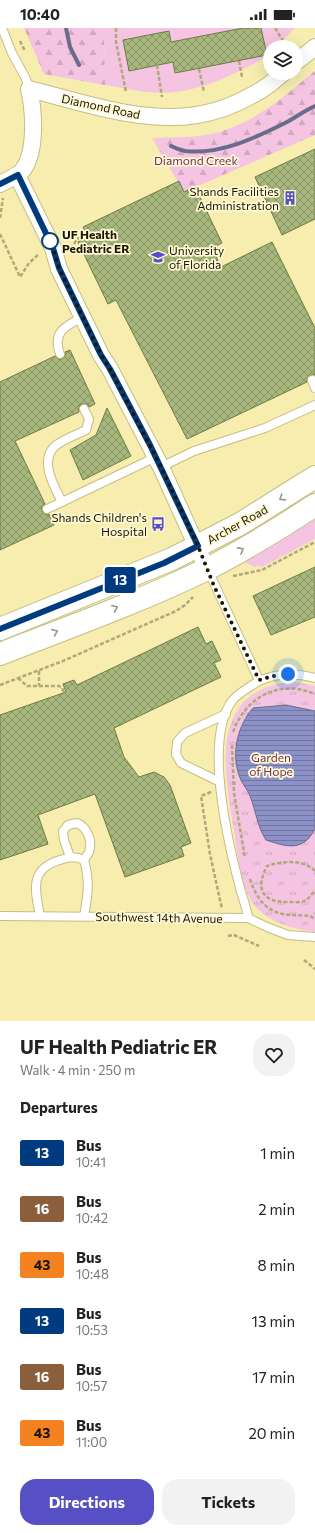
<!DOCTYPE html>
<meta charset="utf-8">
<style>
:root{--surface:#fff;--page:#f2f2f2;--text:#222;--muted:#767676;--accent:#564fc6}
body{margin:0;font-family:Commissioner,sans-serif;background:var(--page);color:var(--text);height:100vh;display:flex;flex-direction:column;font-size:15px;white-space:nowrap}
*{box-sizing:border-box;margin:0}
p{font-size:13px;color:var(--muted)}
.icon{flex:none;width:22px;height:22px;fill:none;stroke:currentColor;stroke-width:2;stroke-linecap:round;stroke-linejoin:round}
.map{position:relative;height:993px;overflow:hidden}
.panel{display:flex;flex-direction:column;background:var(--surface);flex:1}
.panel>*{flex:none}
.badge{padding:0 8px;border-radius:3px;font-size:14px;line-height:26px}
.buttons{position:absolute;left:263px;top:12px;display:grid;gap:8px}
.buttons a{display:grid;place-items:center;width:40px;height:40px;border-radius:50%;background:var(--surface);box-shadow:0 4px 16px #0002;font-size:20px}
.you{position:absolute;width:20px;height:20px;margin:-10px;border:3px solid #fff;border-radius:50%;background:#1a73e8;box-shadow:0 0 0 6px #1a73e833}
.map>.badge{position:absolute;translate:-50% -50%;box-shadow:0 0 0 2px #fff}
h2{padding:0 20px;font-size:15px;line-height:36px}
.round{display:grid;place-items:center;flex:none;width:42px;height:42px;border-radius:16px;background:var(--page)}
.overview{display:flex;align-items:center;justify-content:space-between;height:68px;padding:0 20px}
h1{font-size:19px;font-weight:700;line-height:30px}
.button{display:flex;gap:8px;margin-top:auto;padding:8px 20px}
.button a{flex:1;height:46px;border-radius:16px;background:var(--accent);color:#fff;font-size:16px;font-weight:700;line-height:46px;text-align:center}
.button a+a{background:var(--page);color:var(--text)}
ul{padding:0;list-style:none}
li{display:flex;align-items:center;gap:12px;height:56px;padding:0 20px}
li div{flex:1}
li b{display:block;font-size:15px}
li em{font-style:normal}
li .badge{min-width:44px;font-weight:700;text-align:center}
.status{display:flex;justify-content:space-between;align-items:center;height:28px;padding:0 20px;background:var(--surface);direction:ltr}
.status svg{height:11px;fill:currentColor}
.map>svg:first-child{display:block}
.grass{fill:#f4c4e2}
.forest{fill:url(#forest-firs)}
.park{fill:url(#park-tufts)}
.water{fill:url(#water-rules);stroke:#6a6c8c}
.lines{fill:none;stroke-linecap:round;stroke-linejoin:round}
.stream{stroke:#6a6c8c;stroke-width:4}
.building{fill:url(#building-cross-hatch);stroke:#6e7b44}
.service-casing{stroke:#c6bd81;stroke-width:10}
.minor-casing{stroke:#c6bd81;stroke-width:18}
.primary-casing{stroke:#c6bd81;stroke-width:24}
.path{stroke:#b1a978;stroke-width:2.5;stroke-dasharray:4 2;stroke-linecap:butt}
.service{stroke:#fff;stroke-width:8}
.minor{stroke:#fff;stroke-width:16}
.primary{stroke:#fff;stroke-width:22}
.oneway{stroke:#98968d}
.line-casing{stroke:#fff;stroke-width:9}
.line{stroke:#003b80;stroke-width:6}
.walk{stroke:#1a1601;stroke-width:4;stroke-dasharray:0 7.2}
.stop-dot{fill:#fff;stroke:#003b80;stroke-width:2}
.labels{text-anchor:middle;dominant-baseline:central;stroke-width:3.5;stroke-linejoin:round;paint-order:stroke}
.street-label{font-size:12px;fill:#1a1601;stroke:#fff9d5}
.park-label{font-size:12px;fill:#6f2e5c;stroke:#fff9d5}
.poi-label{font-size:12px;fill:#1a1601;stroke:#fff9d5;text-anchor:end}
.stop-label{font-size:12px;font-weight:bold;fill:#1a1601;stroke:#fff9d5;text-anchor:start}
</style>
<div class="status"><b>10:40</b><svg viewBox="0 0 49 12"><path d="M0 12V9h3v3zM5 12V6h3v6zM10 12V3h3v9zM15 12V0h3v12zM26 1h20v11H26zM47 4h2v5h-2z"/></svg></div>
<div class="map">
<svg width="315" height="993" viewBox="0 0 315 993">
<defs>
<pattern id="forest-firs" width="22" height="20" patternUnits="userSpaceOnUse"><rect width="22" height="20" fill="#f4c4e2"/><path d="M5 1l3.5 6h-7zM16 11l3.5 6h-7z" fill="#d1a8c0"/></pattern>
<pattern id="park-tufts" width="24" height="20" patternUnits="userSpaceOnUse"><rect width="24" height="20" fill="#f4c4e2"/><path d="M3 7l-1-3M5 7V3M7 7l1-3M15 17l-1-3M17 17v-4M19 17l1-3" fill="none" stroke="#d1a8c0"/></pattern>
<pattern id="water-rules" width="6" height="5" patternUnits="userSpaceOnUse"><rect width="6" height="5" fill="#8c91c7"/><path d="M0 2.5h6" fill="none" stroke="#72759f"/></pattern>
<pattern id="building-cross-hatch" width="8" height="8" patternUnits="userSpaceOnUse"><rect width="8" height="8" fill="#a8b77d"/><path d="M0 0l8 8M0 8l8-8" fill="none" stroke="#889464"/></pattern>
</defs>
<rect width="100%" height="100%" fill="#f6edaf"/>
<g class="grass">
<path d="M104,0h191l-19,19h-6v6l-2,3c-39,21 -76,41 -123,36 -13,-2 -26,-5 -40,-7z"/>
<polygon points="315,491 315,511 262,539 257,538 255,539 246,535 247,532 290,507"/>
</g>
<g class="forest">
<polygon points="24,0 104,0 105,57 44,46"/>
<path d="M315,43v64l-131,57 -32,-54c19,-1 40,0 59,-4 44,-10 70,-36 104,-63z"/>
</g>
<path class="park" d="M295,654l20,4v246c-20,-3 -46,-9 -60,-26 -15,-18 -17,-52 -21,-75 -10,-61 -27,-144 61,-149z"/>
<path class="water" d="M286,677l29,6v118c-12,23 -28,18 -49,11 -9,-14 -10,-29 -16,-44 -3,-8 -9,-13 -11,-21 -8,-23 -1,-50 14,-67z"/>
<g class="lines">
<g class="stream">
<polyline points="66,0 70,19 79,37"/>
<path d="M171,118c4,2 9,4 14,5 35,4 70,-13 100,-28 10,-5 20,-13 30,-17"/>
</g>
</g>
<g class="building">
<polygon points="243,0 261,0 267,27 175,45 173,34 129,43 123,12 169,3 171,14"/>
<polygon points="315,121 315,191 282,207 255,149"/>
<polygon points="179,153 184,164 195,159 222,215 212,220 221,239 272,214 315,300 315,347 310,347 307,351 307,354 187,411 116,272 108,276 78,214 88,209 83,199"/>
<polygon points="70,322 95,376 89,379 87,376 82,376 79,378 79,384 15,413 45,476 42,478 42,483 44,486 49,486 54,497 0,522 0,354 55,328 58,331 62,331 65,328 65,324"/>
<polygon points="107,380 131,428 83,452 70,422 96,407"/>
<polygon points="315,539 315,589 271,607 253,568"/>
<polygon points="198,599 206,616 212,613 221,632 214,635 221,649 114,700 124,729 139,749 154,744 164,749 170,757 191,815 181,819 184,828 125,849 95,766 38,787 48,816 0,832 0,687 66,664 63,656 74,652 77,657"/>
</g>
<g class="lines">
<defs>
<g id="service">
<polyline points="2,0 12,25 26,51 29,61"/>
<path d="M60,326c-8,-22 5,-28 23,-37"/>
<polyline points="312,352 315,360"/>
<polyline points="161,439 194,423 265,400 315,377"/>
<path d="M62,474c-8,-16 -23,-41 -7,-56 9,-7 21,-11 31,-16l3,-11 -5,-10"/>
<polyline points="47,481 156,429"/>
<polyline points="208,542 259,652"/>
<polyline points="220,754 181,735 176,726 177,714 185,705 226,686"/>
<path d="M70,829l-6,-17 -1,-9 5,-6 9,-2c10,4 16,18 12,29 -1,2 -3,5 -5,8"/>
<polyline points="0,888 248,890 267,899 288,907 315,909"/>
<path d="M40,888c-5,-26 -11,-47 20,-56 9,-3 15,-4 24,0 6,21 4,35 0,56"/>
<path d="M248,890c-1,-9 -4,-17 -7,-26 -12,-45 -38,-152 -9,-191 4,-6 13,-11 19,-15 18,-13 42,-14 64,-8"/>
</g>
<g id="minor">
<polyline points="296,34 315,19"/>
<polyline points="17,147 53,220 59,241 101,327 110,341 161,439 207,541"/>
<path d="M0,156c7,-4 16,-7 22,-13 15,-18 12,-60 7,-82 52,13 113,35 168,26 20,-3 42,-12 59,-22 10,-5 19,-13 27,-20"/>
</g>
<g id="primary">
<polyline points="0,601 172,531 240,496 315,449"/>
<path d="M0,626c69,-27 139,-52 205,-84 38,-19 75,-42 110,-65"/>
</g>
</defs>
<use href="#service" class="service-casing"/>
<use href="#minor" class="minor-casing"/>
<use href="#primary" class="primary-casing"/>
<g class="path">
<polyline points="116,0 116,14 126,64"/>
<polyline points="275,0 285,16"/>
<polyline points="20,13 25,23"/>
<polyline points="239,33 242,49"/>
<polyline points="157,37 162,69"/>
<polyline points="199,41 204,64"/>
<polyline points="0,190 3,170"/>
<polyline points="0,206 20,249 29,235 39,226"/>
<polyline points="71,221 77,211 87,206"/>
<polyline points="233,548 262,542 315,514"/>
<polyline points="39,643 39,658"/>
<polyline points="18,650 27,658 59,658 62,660 66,669 68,669"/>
<polyline points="0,657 63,633 176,583 185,577 193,569"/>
<path d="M233,704c13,-36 47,-53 82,-38"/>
<polyline points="232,717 234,765 245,830"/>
<polyline points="211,764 201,768 210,826 222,881"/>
<path d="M315,843c-11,-12 -34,-10 -48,-5 -12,23 -5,37 22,36 4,0 11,1 15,-1 5,-2 8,-7 11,-11"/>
<path d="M250,851c4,13 12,28 26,33 9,4 25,3 34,4l5,3"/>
<polyline points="228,908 234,907 259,918"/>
<polyline points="304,932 315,941"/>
</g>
<use href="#service" class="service"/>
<use href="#minor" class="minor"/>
<use href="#primary" class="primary"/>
</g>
<defs><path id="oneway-chevron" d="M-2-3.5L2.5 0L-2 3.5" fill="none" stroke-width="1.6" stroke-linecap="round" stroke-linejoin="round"/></defs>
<g class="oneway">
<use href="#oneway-chevron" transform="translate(282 470) rotate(147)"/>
<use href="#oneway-chevron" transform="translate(241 522) rotate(-29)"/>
<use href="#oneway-chevron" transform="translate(115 580) rotate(-22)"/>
<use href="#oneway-chevron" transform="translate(55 604) rotate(-22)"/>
</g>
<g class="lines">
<defs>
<polyline id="line" points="0,156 18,147 53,220 59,240 101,327 110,341 150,417 198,518 164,535 0,601"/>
</defs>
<use href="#line" class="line-casing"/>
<use href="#line" class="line"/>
<polyline class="walk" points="50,213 48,209 53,220 59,240 101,327 110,341 161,439 198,518 214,558 259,652 274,648 288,646"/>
</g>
<defs>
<symbol id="building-bare" viewBox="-9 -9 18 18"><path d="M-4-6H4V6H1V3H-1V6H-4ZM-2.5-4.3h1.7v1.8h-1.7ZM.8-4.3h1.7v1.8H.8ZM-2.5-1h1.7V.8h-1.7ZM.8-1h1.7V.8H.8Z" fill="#564fc6" stroke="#fff9d5" stroke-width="2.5" paint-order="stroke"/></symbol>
<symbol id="university-bare" viewBox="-9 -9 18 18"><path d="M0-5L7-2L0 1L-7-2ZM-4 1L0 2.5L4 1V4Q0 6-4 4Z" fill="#564fc6" stroke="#fff9d5" stroke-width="2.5" paint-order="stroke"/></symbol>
<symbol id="bus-bare" viewBox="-9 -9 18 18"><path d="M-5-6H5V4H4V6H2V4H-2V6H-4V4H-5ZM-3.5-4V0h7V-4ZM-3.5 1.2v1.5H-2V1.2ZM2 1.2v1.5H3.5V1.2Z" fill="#564fc6" stroke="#fff9d5" stroke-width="2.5" paint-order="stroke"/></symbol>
</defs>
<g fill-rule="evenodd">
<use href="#building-bare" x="280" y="160" width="20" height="20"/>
<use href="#university-bare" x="148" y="219" width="20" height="20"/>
<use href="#bus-bare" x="148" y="486" width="20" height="20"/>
</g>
<circle class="stop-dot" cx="50" cy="213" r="8"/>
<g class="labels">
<g class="street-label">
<text transform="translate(101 78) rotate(12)">Diamond Road</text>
<text transform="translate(237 496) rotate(-29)">Archer Road</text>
<text transform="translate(159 889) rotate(1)">Southwest 14th Avenue</text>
</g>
<g class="park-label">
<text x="196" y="132">Diamond Creek</text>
<text x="271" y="729">Garden<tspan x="271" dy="14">of Hope</tspan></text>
</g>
<g class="poi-label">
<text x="279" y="163">Shands Facilities<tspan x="279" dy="14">Administration</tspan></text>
<text x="169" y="222" text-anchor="start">University<tspan x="169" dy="14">of Florida</tspan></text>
<text x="147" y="489">Shands Children's<tspan x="147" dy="14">Hospital</tspan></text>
</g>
<g class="stop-label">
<text x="62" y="206">UF Health<tspan x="62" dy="14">Pediatric ER</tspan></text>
</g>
</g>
</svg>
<div class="buttons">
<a><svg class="icon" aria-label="layers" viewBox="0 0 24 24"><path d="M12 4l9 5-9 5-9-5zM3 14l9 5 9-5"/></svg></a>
</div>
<div class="you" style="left:288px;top:646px"></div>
<b class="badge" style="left:120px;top:552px;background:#003b80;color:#fff">13</b>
</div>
<section class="panel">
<div class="overview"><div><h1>UF Health Pediatric ER</h1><p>Walk · 4 min · 250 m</p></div><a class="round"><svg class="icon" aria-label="heart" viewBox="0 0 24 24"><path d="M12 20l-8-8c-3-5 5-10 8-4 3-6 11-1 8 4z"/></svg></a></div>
<h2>Departures</h2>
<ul>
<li><span class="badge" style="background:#003b80;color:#fff">13</span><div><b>Bus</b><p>10:41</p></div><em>1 min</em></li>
<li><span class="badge" style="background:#8b5e3c;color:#fff">16</span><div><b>Bus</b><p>10:42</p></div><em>2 min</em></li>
<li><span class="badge" style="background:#f58220;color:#111">43</span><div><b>Bus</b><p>10:48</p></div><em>8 min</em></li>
<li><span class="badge" style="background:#003b80;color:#fff">13</span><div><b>Bus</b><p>10:53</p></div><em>13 min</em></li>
<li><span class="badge" style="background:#8b5e3c;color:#fff">16</span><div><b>Bus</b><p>10:57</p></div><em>17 min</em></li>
<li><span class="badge" style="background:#f58220;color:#111">43</span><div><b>Bus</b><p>11:00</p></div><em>20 min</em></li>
</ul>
<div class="button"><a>Directions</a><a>Tickets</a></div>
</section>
